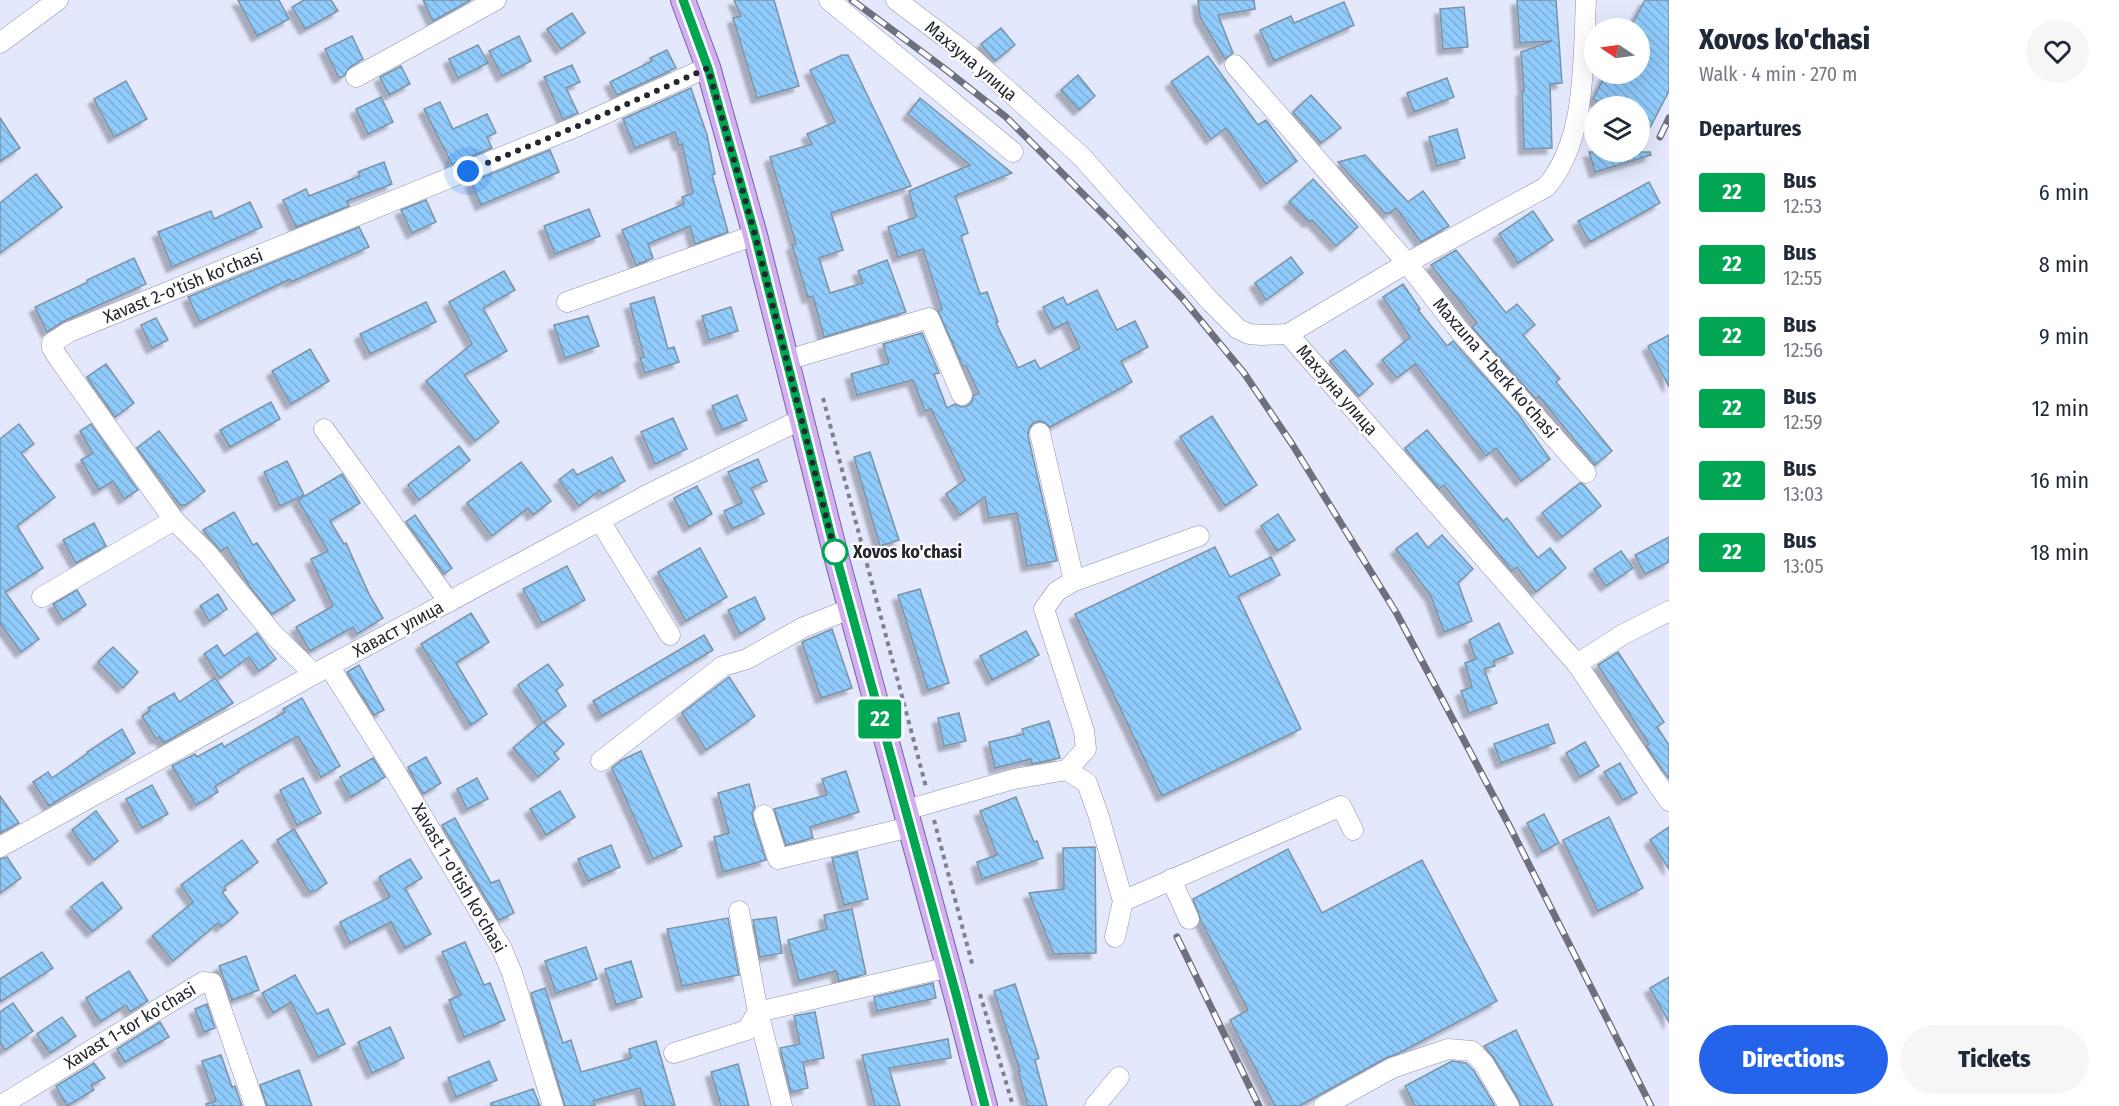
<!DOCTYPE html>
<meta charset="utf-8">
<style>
:root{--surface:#fff;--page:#f6f6f7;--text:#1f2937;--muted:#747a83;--accent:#2563eb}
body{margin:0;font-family:"Fira Sans Condensed",sans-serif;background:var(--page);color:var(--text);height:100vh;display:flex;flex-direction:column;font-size:22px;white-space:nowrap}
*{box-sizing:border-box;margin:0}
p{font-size:20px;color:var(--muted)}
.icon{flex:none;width:33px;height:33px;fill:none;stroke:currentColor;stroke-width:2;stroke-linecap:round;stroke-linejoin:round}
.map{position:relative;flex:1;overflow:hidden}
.sheet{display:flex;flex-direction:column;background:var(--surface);width:450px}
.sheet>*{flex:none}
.badge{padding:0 12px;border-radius:4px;font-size:21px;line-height:39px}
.needle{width:39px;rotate:283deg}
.tools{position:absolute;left:1584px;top:18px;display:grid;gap:12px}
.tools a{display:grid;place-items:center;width:66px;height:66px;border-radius:50%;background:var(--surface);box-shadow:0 6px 24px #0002;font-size:30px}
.you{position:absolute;width:30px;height:30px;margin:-15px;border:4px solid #fff;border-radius:50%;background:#1a73e8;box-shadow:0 0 0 9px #1a73e833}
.map>.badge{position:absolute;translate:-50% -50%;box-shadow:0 0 0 3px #fff}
h2{padding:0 30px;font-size:22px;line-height:54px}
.round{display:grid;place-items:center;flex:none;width:63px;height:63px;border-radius:32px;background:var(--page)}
.headline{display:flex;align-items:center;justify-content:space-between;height:102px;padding:0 30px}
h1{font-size:28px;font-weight:800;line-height:45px}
.cta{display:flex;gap:12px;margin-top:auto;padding:12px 30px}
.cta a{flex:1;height:69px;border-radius:36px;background:var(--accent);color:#fff;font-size:24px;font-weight:800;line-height:69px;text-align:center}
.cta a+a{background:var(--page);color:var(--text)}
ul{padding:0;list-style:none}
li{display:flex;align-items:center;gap:18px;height:72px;padding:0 30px}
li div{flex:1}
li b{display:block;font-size:22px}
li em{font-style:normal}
li .badge{min-width:66px;font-weight:700;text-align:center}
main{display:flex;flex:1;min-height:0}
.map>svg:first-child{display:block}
.building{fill:url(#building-back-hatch);stroke:#7d92a4;stroke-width:1.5;filter:url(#shadow)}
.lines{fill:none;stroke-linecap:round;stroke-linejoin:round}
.minor-casing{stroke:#8d92aa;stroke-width:21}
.major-casing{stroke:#805ea4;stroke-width:26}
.path{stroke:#7d818f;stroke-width:4;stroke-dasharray:4.5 4.5;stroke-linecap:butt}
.minor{stroke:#fff;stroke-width:20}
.major{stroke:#d0b0ee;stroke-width:24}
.rail-casing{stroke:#6d707d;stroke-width:7}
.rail{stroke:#fff;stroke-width:4.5;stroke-dasharray:14;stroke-linecap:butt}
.line-casing{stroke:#fff;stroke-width:14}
.line{stroke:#00a651;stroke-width:9}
.walk{stroke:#252730;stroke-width:6;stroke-dasharray:0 10.8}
.stop-dot{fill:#fff;stroke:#00a651;stroke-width:3}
.labels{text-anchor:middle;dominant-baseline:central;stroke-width:4.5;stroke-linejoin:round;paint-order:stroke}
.street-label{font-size:18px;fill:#252730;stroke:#fff}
.stop-label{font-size:18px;font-weight:bold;fill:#252730;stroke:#fff;text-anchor:start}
</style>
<main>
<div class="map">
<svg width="1669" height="1106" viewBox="0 0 1669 1106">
<defs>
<pattern id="building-back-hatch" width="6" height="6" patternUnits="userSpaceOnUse" patternTransform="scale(1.5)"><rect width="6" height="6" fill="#8fcbfb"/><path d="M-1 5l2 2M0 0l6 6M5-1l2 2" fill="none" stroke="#7baed7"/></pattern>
<filter id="shadow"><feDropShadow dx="-5.5" dy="5.5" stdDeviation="1.5" flood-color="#0004"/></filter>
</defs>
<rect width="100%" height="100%" fill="#e3e8fd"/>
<g class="building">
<polygon points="238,0 279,0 289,19 257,36"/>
<polygon points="304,0 331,0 338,11 305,29 292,7"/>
<polygon points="423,0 471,0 433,21"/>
<polygon points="734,0 774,0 799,86 757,98 733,18 741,16"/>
<polygon points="1198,0 1254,0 1255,9 1218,15 1233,53 1225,59 1200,17"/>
<polygon points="1517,0 1556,0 1562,83 1550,84 1552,148 1524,149 1522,91 1524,91 1521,52 1552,41 1520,43"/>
<polygon points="1645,0 1669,0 1669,91 1640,147 1640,106 1607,106 1593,99 1606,74 1640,74 1640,28 1630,28"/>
<polygon points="1344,2 1354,25 1274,61 1260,30 1291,16 1294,23"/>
<polygon points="1464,7 1468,47 1443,49 1440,9"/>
<polygon points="572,13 585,33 561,49 547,29"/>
<polygon points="1001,28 1015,45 995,61 981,44"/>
<polygon points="352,36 363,59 350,67 344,76 339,78 325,49"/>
<polygon points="519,36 531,61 502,76 489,51"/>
<polygon points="478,45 488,63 458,78 449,59"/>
<polygon points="667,50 676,68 617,95 610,82 652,61 650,58"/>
<polygon points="842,55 848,55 911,186 831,213 843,250 819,258 830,293 863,283 858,271 887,260 906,312 824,337 813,296 808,298 792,245 796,244 770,157 812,144 807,134 835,122 810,70"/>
<polygon points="1208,56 1258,125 1266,120 1297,161 1266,184 1226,128 1211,139 1171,82"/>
<polygon points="572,65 580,82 566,88 578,113 563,119 544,77"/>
<polygon points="401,66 410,84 389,95 380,77"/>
<polygon points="1078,75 1095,96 1079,110 1061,90"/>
<polygon points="1447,78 1454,97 1414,112 1407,93"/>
<polygon points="126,81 147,119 114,137 94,99"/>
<polygon points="691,88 707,135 715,174 712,175 728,232 695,244 690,226 648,244 653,258 636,265 622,230 684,204 682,197 693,193 682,144 679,145 675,132 635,148 623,119"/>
<polygon points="1311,95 1341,128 1321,143 1293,112"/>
<polygon points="381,97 393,122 368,134 356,109"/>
<polygon points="920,98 1012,173 955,196 968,233 961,236 980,294 987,292 998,322 996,323 1018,368 1035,360 1040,369 1080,348 1067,322 1054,329 1043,307 1063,297 1067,305 1097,290 1117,330 1135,321 1148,347 1121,361 1132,382 1050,427 1044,422 1038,421 1032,424 1029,429 1028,436 1057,561 1027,566 1017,513 989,518 985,497 960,515 946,494 965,480 931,409 925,411 913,380 857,395 851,374 889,363 883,344 922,333 939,373 934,374 947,408 955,404 961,407 967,406 972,402 974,395 979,393 966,366 963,366 938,311 942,309 923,249 898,257 888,227 916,217 909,191 970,165 908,114"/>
<polygon points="440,102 453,129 487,114 496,133 487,137 492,148 452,164 424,109"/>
<polygon points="0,118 20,148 0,161"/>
<polygon points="1457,129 1465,158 1437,166 1429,137"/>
<polygon points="550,150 559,172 481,205 471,182"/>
<polygon points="1589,152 1650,152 1651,155 1595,172"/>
<polygon points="1365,155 1408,202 1423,191 1449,226 1421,242 1396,208 1390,213 1385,213 1338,162"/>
<polygon points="384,162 392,184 347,201 349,206 296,227 283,200 306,189 309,196 360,176 358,172"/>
<polygon points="36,174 62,207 0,253 0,203"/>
<polygon points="1313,179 1358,227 1336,246 1312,220 1309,222 1289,202"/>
<polygon points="1649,182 1660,203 1590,242 1578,221"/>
<polygon points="426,200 436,222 412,233 401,210"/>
<polygon points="250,202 262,227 172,267 158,232 211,211 214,219"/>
<polygon points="589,209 600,236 555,254 544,226"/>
<polygon points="1533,211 1553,240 1518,263 1499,234"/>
<polygon points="359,227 369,247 291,282 290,279 200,322 188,297"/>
<polygon points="1456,250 1506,313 1517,304 1535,325 1523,335 1560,379 1556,382 1612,451 1595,465 1539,396 1536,399 1472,327 1477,323 1431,265"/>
<polygon points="1291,257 1303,273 1266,300 1255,283"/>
<polygon points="134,258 146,284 64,321 47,332 35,307 88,282 87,280"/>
<polygon points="504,271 515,290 483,308 507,351 464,375 499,422 475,441 426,381 472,344 449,302"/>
<polygon points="1403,284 1420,309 1418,310 1447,346 1453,341 1518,414 1550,459 1521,481 1496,448 1486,456 1415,364 1397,378 1382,360 1410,337 1383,297"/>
<polygon points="654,297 668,349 674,347 679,362 645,373 640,358 644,357 630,304"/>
<polygon points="426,302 436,322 370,354 360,334"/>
<polygon points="731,307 738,331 709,340 702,316"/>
<polygon points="588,316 599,346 565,358 554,325"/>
<polygon points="156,318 168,340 152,348 141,325"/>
<polygon points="1669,335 1669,387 1648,346"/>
<polygon points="310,349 329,381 291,404 272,371"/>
<polygon points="1345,350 1373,384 1359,396 1330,361"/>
<polygon points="106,364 134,403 115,417 87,377"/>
<polygon points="737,395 747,420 722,430 712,406"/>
<polygon points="271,402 280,419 230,447 220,430"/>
<polygon points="1212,416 1257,485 1225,506 1180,437"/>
<polygon points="673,418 687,449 655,464 641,432"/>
<polygon points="19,424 34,444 21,453 55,497 17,526 43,568 5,592 39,639 21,652 0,623 0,439"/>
<polygon points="91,424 138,490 124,499 113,481 99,490 81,460 93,453 80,431"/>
<polygon points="1427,430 1503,521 1507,518 1538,558 1550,548 1566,568 1536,592 1517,567 1512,571 1444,485 1439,489 1405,448"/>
<polygon points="159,431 205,491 186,505 180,505 137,448"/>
<polygon points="459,446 470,460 419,500 408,485"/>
<polygon points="870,452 899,540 880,546 854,457"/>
<polygon points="612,457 625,481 602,494 600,490 579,506 559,480 573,469 577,475"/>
<polygon points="758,459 767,481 751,488 764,514 732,529 724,511 742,503 728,472"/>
<polygon points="287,461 304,495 280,506 264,472"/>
<polygon points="521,462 551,501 533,515 528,508 492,536 467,503"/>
<polygon points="342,474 360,503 330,521 344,544 346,543 370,596 383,618 357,634 353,627 310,651 296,627 333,606 311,559 328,551 298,500"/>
<polygon points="1580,483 1584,485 1601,506 1562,537 1542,513"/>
<polygon points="697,486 712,514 689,527 674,498"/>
<polygon points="234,512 253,545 257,543 295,600 272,614 250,587 227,547 221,551 203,530"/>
<polygon points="1278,514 1295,540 1277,551 1261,526"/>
<polygon points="415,515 452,568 444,574 406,522"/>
<polygon points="94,523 106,546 76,563 63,540"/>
<polygon points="1417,533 1428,548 1442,535 1473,569 1458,583 1472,621 1444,632 1431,596 1396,549"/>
<polygon points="1669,537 1669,562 1645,574 1635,555"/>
<polygon points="1215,547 1230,577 1271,557 1280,575 1238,596 1301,729 1162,796 1075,614"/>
<polygon points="700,548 727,597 686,621 658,572"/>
<polygon points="1621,551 1633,568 1606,586 1594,569"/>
<polygon points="567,566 585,600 542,623 523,589"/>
<polygon points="920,589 949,683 928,690 898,595"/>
<polygon points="77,590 86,605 63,620 53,604"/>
<polygon points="218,594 227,609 209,621 200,606"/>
<polygon points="755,597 765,619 740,634 728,610"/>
<polygon points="471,613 489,642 456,663 487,714 471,725 421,644"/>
<polygon points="1499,623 1513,653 1493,661 1495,666 1484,669 1497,703 1469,713 1461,691 1472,687 1465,663 1476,659 1469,640"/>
<polygon points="832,629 852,688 821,698 802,642"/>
<polygon points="1026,631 1039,655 992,680 980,656"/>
<polygon points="257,633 276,659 259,671 249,657 220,678 204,654 217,645 224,656"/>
<polygon points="704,635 713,650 602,716 593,701"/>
<polygon points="113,647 138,672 123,688 98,662"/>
<polygon points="1618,652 1664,722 1657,727 1669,745 1669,779 1646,746 1649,744 1598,665"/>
<polygon points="548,664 563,685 556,690 566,706 544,722 564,744 554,753 559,759 538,777 513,748 543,722 518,685"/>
<polygon points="359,665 384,710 374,715 347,672"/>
<polygon points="729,677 755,716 706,750 682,713"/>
<polygon points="215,678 233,703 164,743 159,737 156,739 142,716 150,711 148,708 174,693 179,702"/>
<polygon points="302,698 340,766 321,777 298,736 238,770 239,772 215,786 218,792 196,805 172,766 195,754 197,757 222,743 224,747 285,712 283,709"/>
<polygon points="959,713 966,741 944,746 938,718"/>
<polygon points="1049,721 1060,758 1032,764 1031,759 995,768 989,742 1024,734 1022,729"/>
<polygon points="1548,724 1555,743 1501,763 1494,744"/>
<polygon points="122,729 135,753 49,806 33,782 48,772 52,778 88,753 87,752"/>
<polygon points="1585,742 1599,766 1580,777 1566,753"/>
<polygon points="641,751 682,846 653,859 612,768 622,760"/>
<polygon points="426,757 441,783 423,794 408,767"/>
<polygon points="373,758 385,777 351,797 340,777"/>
<polygon points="1620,763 1637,793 1623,800 1604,772"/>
<polygon points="846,771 859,812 810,827 813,838 786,845 774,809 827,795 822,779"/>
<polygon points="303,778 321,813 297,825 280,790"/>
<polygon points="477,778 488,799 467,809 457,789"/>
<polygon points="749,784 755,807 752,812 753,819 766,860 723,872 714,837 729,833 718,793"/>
<polygon points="152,785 168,814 142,828 126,799"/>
<polygon points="560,791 575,817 546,835 530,809"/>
<polygon points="0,796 19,823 0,833"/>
<polygon points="1016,797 1034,842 1037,841 1043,858 982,879 977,862 997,855 980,811"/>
<polygon points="96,811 118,841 94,860 72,830"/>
<polygon points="1544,814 1559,843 1542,852 1527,823"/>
<polygon points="1609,817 1643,888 1598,911 1563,840"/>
<polygon points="455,818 491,883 499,880 514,913 499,920 442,825"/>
<polygon points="1669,827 1669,869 1650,840"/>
<polygon points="294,829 327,883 315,891 309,891 277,840"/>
<polygon points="242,840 258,862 224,887 226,890 222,892 238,913 221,927 218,923 173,961 152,936 193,902 181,885"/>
<polygon points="611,845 620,867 588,881 578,859"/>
<polygon points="1095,847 1096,953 1054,954 1029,893 1064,889 1063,848"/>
<polygon points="1288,849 1322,913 1422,860 1497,1001 1399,1053 1386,1058 1299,1106 1275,1106 1230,1020 1248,1010 1201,921 1193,899"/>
<polygon points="857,852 868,899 844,905 832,858"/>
<polygon points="7,857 21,878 0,893 0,859"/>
<polygon points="410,859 422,878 405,888 431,934 405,948 391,922 350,943 340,922 390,897 379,877"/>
<polygon points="102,882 122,908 92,932 71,907"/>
<polygon points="852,909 866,974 839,981 836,971 799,981 788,940 827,929 824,915"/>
<polygon points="776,917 782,953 760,957 753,920"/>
<polygon points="728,918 739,975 682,986 667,929"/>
<polygon points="465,942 484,985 490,983 505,1020 464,1037 449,1000 461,995 442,952"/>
<polygon points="586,947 597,979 556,993 545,961"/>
<polygon points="42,952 53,968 0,1002 0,979"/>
<polygon points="246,956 259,990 232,1000 219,966"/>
<polygon points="631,961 642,997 616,1005 605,969"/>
<polygon points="129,971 148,1001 130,1012 126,1005 100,1022 86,998"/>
<polygon points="295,975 317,1014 328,1009 345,1044 318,1057 291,1002 273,1013 262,993"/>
<polygon points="1669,977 1669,1022 1650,988"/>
<polygon points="933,983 936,998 877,1011 874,997"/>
<polygon points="1015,984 1039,1058 1035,1060 1047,1106 1028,1106 1018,1071 1020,1071 994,991"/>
<polygon points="545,988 563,1043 571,1040 581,1072 631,1058 629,1049 656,1041 675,1106 645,1106 640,1088 593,1101 595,1106 565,1106 531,993"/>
<polygon points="13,1003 33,1031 5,1050 0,1042 0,1012"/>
<polygon points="207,1004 215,1028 204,1032 195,1009"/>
<polygon points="815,1012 824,1058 803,1062 808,1088 791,1092 780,1048 800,1044 794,1016"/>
<polygon points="62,1017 76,1036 50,1053 37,1034"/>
<polygon points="160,1022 169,1037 125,1062 117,1049"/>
<polygon points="390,1027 404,1058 372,1073 358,1042"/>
<polygon points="1516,1030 1553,1106 1521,1106 1519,1100 1494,1058 1484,1046"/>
<polygon points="948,1039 951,1058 889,1068 900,1106 875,1106 862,1055"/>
<polygon points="221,1055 232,1087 235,1086 242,1106 207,1106 206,1104 216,1101 202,1061"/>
<polygon points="489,1061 497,1080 456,1097 448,1078"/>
<polygon points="1452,1061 1466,1063 1474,1071 1495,1106 1415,1106 1405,1086"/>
<polygon points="94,1063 105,1078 91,1085 94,1090 67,1106 56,1086"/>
<polygon points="738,1064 749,1106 721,1106 711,1072"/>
<polygon points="299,1070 312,1106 267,1106 260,1085"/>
<polygon points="533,1089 540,1106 491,1106 491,1103"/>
</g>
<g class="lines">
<defs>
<g id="minor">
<polyline points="829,0 1013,152"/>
<polyline points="896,0 965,52 1081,156 1211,302 1238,329 1249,334 1262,335 1288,334 1577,664 1669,801"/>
<polyline points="0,43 58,0"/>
<polyline points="1235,65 1407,263 1459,330 1586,473"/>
<polyline points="356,77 496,0"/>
<polyline points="567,302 755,235"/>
<path d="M1288,334l119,-71 139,-76c41,-46 37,-128 40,-187"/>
<polyline points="787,360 929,318 962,395"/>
<polyline points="324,429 449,602"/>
<polyline points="1040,433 1074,581"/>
<polyline points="600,521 670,635"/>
<polyline points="42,597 174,520"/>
<polyline points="1577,664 1622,635 1669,611"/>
<polyline points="329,666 392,766 502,949 512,973 553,1106"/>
<polyline points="314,674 273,634 208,554 174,520 59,359 52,348 52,343 69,332 578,126 708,67"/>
<polyline points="601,761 723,666 747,659 804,627 850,609"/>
<polyline points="1067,770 1086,749 1084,731 1044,609 1057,591 1074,581 1199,536"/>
<polyline points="906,810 1014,779 1067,770 1087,783 1099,817 1123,901 1115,937"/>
<polyline points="764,815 778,859 910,827"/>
<polyline points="0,847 329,666 649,494 800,420"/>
<polyline points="1171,879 1189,919"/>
<polyline points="1123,901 1341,806 1353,830"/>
<polyline points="739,911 758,1012 782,1106"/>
<polyline points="674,1053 747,1030 758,1012 949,967"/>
<polyline points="0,1106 203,982 212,983 255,1106"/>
<polyline points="1095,1106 1119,1077"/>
<polyline points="1324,1106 1392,1068 1448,1049 1472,1051 1484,1064 1509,1106"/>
</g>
<polyline id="major" points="683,0 708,67 755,235 835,552 956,995 985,1106"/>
</defs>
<use href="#minor" class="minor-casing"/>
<use href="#major" class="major-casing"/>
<g class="path">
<polyline points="823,398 926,787"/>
<polyline points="934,820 973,967"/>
<polyline points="980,994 1013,1106"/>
</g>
<use href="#minor" class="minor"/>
<use href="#major" class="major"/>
<defs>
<g id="rail">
<polyline points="852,0 945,69 1006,117 1113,224 1183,299 1244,373 1292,444 1397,614 1511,829 1651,1106"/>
<polyline points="1660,137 1669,118"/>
<polyline points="1177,937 1259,1106"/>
</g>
</defs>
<use href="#rail" class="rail-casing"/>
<use href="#rail" class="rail"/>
</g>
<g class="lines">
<defs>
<polyline id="line" points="683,0 708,68 755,235 835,552 956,994 985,1106"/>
</defs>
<use href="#line" class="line-casing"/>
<use href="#line" class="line"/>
<polyline class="walk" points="468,171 578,126 708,68 755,235 835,552"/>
</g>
<circle class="stop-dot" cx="835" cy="552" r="12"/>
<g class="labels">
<g class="street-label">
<text transform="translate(971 61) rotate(40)">Махзуна улица</text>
<text transform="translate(183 286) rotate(-22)">Xavast 2-o'tish ko'chasi</text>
<text transform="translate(1495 368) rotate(49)">Maxzuna 1-berk ko'chasi</text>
<text transform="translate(1337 390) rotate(49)">Махзуна улица</text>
<text transform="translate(398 629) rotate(-28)">Хаваст улица</text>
<text transform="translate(459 878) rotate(60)">Xavast 1-o'tish ko'chasi</text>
<text transform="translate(130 1026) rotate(-31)">Xavast 1-tor ko'chasi</text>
</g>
<g class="stop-label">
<text x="853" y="552">Xovos ko'chasi</text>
</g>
</g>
</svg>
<div class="tools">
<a><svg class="needle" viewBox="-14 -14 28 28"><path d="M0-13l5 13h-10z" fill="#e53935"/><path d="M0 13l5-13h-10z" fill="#747a83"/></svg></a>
<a><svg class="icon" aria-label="layers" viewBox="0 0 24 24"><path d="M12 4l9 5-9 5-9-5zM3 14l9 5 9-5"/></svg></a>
</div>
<div class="you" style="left:468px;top:171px"></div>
<b class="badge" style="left:880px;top:719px;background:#00a651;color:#fff">22</b>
</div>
<section class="sheet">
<div class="headline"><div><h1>Xovos ko'chasi</h1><p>Walk · 4 min · 270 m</p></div><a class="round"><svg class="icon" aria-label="heart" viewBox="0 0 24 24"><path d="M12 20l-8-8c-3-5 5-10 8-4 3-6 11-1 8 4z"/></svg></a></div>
<h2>Departures</h2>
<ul>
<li><span class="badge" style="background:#00a651;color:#fff">22</span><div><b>Bus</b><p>12:53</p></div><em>6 min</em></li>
<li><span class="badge" style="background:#00a651;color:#fff">22</span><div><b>Bus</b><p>12:55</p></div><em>8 min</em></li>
<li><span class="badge" style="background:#00a651;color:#fff">22</span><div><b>Bus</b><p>12:56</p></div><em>9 min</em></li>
<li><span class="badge" style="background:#00a651;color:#fff">22</span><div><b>Bus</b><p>12:59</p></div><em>12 min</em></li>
<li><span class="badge" style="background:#00a651;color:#fff">22</span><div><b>Bus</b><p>13:03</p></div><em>16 min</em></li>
<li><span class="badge" style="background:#00a651;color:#fff">22</span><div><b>Bus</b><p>13:05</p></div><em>18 min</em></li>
</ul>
<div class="cta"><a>Directions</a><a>Tickets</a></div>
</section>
</main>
